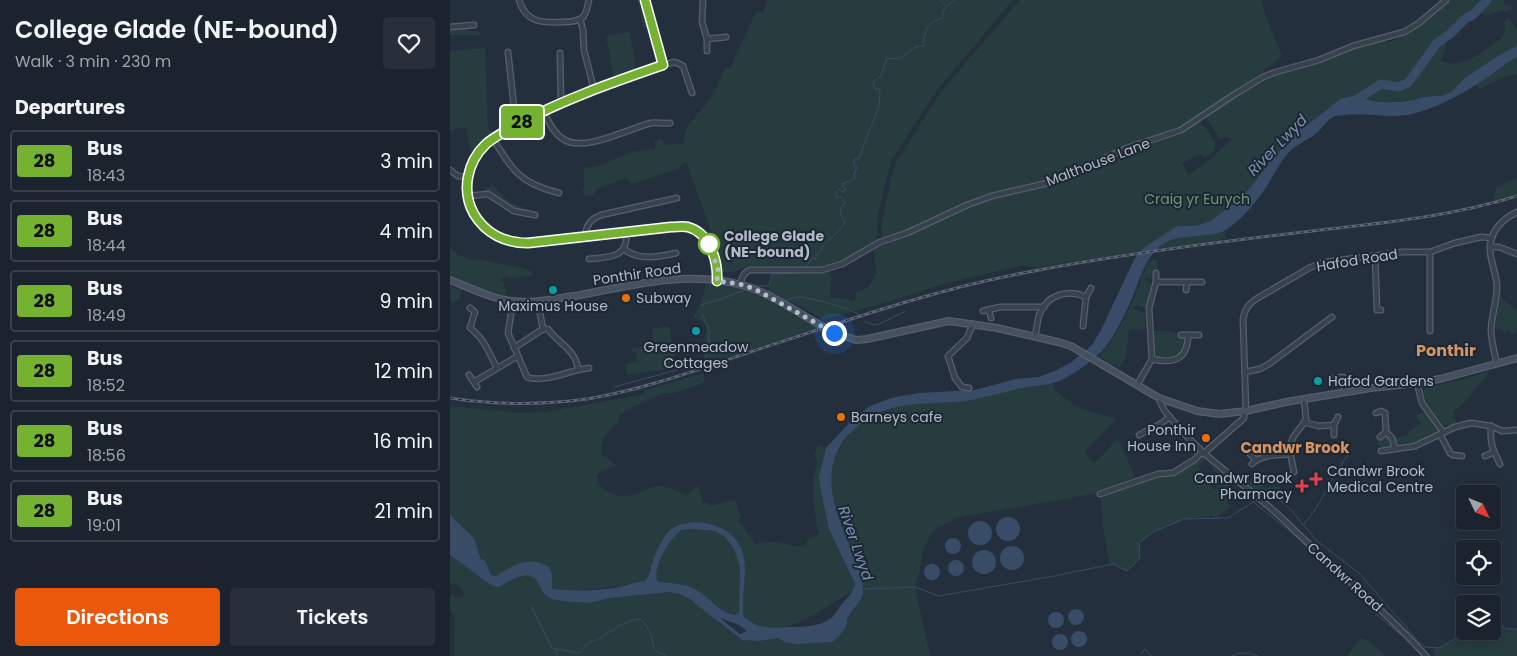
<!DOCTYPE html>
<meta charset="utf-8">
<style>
:root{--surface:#1b232e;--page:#282f3a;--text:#f1f3f6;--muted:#a0a4aa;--line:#39404a;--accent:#ea580c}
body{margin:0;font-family:Poppins,sans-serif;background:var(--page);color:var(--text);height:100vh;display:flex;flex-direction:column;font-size:19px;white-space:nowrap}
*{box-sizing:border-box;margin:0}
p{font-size:16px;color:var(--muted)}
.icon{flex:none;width:28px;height:28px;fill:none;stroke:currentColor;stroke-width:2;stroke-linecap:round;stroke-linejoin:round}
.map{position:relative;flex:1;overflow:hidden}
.sheet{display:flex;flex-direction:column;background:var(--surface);width:450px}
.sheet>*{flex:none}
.badge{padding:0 10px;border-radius:4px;font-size:18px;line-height:32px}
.needle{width:32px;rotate:133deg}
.buttons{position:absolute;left:1006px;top:485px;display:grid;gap:10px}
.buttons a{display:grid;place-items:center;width:45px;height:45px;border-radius:5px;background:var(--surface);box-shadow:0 2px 12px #0003,0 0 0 1px var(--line);font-size:25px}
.you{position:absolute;width:25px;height:25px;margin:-12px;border:4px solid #fff;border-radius:50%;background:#1a73e8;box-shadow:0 0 0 8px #1a73e833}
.map>.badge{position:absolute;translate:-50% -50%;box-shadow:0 0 0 2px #fff}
h2{padding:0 15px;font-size:19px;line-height:45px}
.round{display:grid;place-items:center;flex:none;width:52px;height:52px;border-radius:5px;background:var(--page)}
.head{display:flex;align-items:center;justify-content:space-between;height:85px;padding:0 15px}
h1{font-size:24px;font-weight:600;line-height:38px}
.action{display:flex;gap:10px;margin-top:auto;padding:10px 15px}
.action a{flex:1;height:58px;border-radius:5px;background:var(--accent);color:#fff;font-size:20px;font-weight:600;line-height:58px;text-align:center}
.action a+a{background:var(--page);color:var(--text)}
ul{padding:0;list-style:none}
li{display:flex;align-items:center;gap:15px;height:62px;margin:0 10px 8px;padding:0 5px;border:2px solid var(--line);border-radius:5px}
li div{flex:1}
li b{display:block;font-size:19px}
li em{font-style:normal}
li .badge{min-width:55px;font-weight:700;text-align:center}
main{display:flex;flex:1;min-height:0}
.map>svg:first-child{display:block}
.green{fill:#263c3f}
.water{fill:#394c67;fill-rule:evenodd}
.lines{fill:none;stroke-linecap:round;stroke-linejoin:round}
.stream{stroke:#394c67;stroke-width:1}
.river{stroke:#394c67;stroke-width:9}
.street-casing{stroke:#565f6c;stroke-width:7}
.secondary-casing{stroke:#565f6c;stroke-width:8}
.street{stroke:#38414e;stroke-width:4.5}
.secondary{stroke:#465061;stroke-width:5.5}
.rail-casing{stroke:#5a6575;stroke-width:3}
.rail{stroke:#1d2633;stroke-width:1;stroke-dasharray:4;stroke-linecap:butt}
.secondary-bridge-casing{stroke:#565f6c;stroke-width:8;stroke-linecap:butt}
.secondary-bridge{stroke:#465061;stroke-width:5.5}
.line-casing{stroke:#fff;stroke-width:11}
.line{stroke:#76b231;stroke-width:8}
.walk{stroke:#b4bcc9;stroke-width:5;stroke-dasharray:0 9}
.stop-dot{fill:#fff;stroke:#76b231;stroke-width:2.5}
.culture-dot{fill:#0f9aa8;stroke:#1d2633;stroke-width:2}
.food-dot{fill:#e8710a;stroke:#1d2633;stroke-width:2}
.health-dot{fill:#e0444e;stroke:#1d2633;stroke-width:2}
.labels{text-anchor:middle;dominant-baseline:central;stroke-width:4;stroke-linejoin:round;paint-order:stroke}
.street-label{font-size:14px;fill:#b4bcc9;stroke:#1d2633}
.park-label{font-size:14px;fill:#6b9a76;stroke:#1d2633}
.stop-label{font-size:14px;font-weight:bold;fill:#b4bcc9;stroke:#1d2633;text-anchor:start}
.poi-label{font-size:14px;fill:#b4bcc9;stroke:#1d2633;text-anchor:start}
.water-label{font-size:15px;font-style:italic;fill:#7c92b1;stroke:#1d2633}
.neighbourhood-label{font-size:15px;font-weight:bold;fill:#d59563;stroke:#1d2633}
.quarter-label{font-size:16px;font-weight:bold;fill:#d59563;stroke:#1d2633}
</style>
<main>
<section class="sheet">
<div class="head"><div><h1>College Glade (NE-bound)</h1><p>Walk · 3 min · 230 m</p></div><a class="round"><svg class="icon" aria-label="heart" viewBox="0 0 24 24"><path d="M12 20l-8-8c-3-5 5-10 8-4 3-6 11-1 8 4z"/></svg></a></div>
<h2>Departures</h2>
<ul>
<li><span class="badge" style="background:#76b231;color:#111">28</span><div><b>Bus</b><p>18:43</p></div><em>3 min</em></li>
<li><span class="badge" style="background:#76b231;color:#111">28</span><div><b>Bus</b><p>18:44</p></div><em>4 min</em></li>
<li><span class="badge" style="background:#76b231;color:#111">28</span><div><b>Bus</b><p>18:49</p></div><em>9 min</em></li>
<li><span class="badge" style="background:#76b231;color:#111">28</span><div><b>Bus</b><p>18:52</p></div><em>12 min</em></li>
<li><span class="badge" style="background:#76b231;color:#111">28</span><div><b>Bus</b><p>18:56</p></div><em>16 min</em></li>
<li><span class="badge" style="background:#76b231;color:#111">28</span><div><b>Bus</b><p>19:01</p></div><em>21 min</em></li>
</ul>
<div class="action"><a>Directions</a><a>Tickets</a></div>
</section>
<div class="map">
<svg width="1067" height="656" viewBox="0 0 1067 656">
<rect width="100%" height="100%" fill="#242f3e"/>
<g class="green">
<polygon points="187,0 192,0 199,28 194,28"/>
<path d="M317,0h246l-76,90 -46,71 -13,53 -1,22 -3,6 -34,20 -19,5 -74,-1 -14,6h-10l-7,-27 -30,-84 -8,8 -47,15 -4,-6 -26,9 -6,4v4l-10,1 -4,-7 3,-1v-20l14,-2 33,-14 24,-3v-9l7,-1 3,6 19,-2c-1,-20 13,-25 23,-40 8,-11 13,-24 19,-36l4,1 26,-56 7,1z"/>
<path d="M570,0h242l4,17 16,39 -26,21 -67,46 -13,7c-41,16 -82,35 -125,49 -26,9 -54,12 -81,22 -29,12 -56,32 -88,36v-13l9,-46 5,-16 47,-73z"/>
<path d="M1001,0h52l2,5h4l4,4 -7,3 -4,-2 -13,5 -15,-2 -8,5 -21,20 2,7 -7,16c19,7 32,-3 48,-13 10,-7 22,-12 15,-27l6,-3 8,12v16l-55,34 -9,12 -13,4h-14l-12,4 -25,2 -28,-3 -34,9 -16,14 -12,7 -49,59 -14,13 -25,20 -16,5h-18l-37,25 -103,16 -18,-1 -76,18 -43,14 -77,22 -17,-11 -38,-18 4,-17 57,-3 2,2 -1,24 25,4 1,-9c10,-1 17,-9 19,-18l2,-1 -4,-24 32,-12 69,-33 77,-18 68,-32 50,-17 16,-7 15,-9 15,21v7l-10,9 -5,-4 -18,9 6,12 18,-12 26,-24 -5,-2 -7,2 -14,-22 30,-22 45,-23 36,-9 36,-15 32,-8 3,3 22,-10z"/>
<polygon points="18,28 19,31 28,31 31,35 0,35 0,29"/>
<polygon points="180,32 186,71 164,79 156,36"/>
<polygon points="35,48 38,128 44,135 33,143 23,153 20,148 16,127 0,130 0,51"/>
<polygon points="1067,57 1067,74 1054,77 1030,89 1026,85 1048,71 1060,60"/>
<polygon points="1067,177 1067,194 1044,201 1046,188"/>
<path d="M43,185c10,13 20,21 36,24v2l-2,1c-17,-3 -27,-18 -42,-20l1,-3z"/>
<path d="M774,230l2,9 -70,10 9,-7c8,0 12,-5 19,-6 13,-2 27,-2 40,-6z"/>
<path d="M0,247l9,8 12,5h11l49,10 3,5c-10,1 -21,5 -30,1l-4,4 4,4 2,7 -3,4 -7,-3h-8l-38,-14z"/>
<path d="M707,260l1,9 -7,4 1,6 -5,-2 -2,3 8,4 -7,24 -11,-3 -2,4 12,4v17l-13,-1 -3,2 -3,26 -7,11 -20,-12c15,-15 31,-46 38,-65 4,-11 7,-21 12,-30z"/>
<path d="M256,283c44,1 74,25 112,45l-112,36c-4,-12 -4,-23 1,-35l-5,-8 -8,-3v-3l4,-5 6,-16z"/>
<polygon points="0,286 12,290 9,299 1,303"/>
<polygon points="1049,295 1065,310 1067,309 1067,330 1063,334 1059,330 1055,333 1050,328 1048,330 1045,328"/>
<polygon points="219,326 226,368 177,375 175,364 187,362 186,352 182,352 182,348 204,344 202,329"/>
<path d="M703,331h19l13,7c0,9 -5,16 -13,20l-14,-1 -2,-3z"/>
<polygon points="1041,370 1016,401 1003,412 1006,423 1003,425 993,425 973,397 972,393 975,388 1018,378"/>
<path d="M254,373v9l-5,3 -26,8h-10l-36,17 -7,5 -2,7 -14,15 -3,10 1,8 14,10 -19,9c0,8 2,12 8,16 13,9 27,7 41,0 3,-1 7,-4 11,-4 6,-1 24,5 29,10l12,-10 5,17 5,-1 1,4 26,-6 6,18 -3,2 17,24c9,-2 17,-3 26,-1 8,2 13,4 22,3l6,-7 10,-5c-4,-18 -7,-35 -6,-54 1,-9 7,-18 1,-26l5,-9 7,3 -7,28 1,11 9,42 26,55 -1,6c-8,5 -16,10 -24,15 -26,16 -58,36 -86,12l-2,-9 3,-36 -18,-41 -8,-5 -18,-4 -25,4 -14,13 -9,21 -3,17 -5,4c-31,6 -60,11 -91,8l-2,-2v-12l-32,-12 -25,13 -4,-1 -6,-15 -3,-1 -8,-21 -20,-19 -4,-5v-108l68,7 28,-1 99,-18v-4z"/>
<path d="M603,384l1,5 22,18 40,12 -31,33 8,11 7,-5 18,-20 17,39 -36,16 -141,24 -25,14 -10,19 -3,19 -5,18 15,69h-476l1,-39 -5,-7v-16l9,4 6,-3 -6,-10 -9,-2v-28l41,30 15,-1 9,-6 13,-3 7,3 8,14 8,7 20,3 19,1 20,-5 21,-3 38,-3 10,2 25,15 16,15 22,16 17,1 20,-3 5,4 62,-15c2,-14 15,-22 17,-37 0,-3 -2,-7 -2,-11 -4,-30 -26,-55 -30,-86 -5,-45 29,-80 72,-88 21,-4 43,-2 64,-5 19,-2 37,-8 56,-12 10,-2 20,-2 30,-4z"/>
<polygon points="974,412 987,431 964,442 947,444 945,439 958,435 958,432 971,424 966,416"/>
<polygon points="936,437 940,439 940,446 931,448 927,442"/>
<polygon points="754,457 756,459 749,466 750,471 765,490 769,484 768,482 771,477 763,470 762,466 774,475 773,477 779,481 781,488 775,498 781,507 763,519 763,515 759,514 759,518 734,519 703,532 689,543 690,558 677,571 663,564 660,565 653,527 651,497 710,476 721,477"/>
<path d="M841,472v2l-29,5 2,9 15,-2 3,8 3,-1v5c-10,-10 -17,-8 -30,-6l-11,-9 13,-5z"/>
<path d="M241,529l24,2 9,5 10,13 6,18 -1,45 -3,3c-16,-2 -24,-15 -36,-23 -13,-8 -27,-9 -42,-10 -7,-12 11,-42 21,-50 3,-3 8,-3 12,-3z"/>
<polygon points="1043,621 1049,621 1054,628 1067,629 1067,656 985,656 983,649 989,648 1006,639 1015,623 1015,631 1042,631"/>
<polygon points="911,638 918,640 936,656 897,656"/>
</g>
<g class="water">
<path d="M1067,46v11c-10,5 -17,12 -26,18 -24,16 -47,30 -75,38 -23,7 -49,-1 -73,2 -4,1 -7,0 -10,2 -6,3 -10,10 -15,15 -10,8 -21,12 -30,21 -10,12 -17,28 -26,40 -9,13 -20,25 -32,34 -17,15 -55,2 -73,22 -12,12 -16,27 -22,42 -7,18 -20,46 -33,60 -9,9 -27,22 -38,28 -14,7 -27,6 -41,9 -19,4 -38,10 -57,13 -37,4 -75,-2 -106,23 -6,6 -14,12 -18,19 -24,39 -2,78 13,115 3,9 8,22 8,31 1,11 -9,18 -14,27 -5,8 1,1 -3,10 -2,6 -9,11 -13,16l-36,2 -13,-2 -5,-4 -20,3 -17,-1 -54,-42 -9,-4 -10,-2 -59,6 -20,5 -19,-1 -20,-3 -4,-3 -4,-4 -8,-14 -7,-3 -13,3 -16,9 -8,-2 -41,-30v-41l4,5 20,19 7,21 4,1 6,15 5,1c17,-11 35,-22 54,-8l2,7v12l1,2c21,2 41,2 61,-1 11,-2 20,-6 31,-7 6,-6 5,-12 8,-20 2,-9 10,-24 16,-30 8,-8 26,-10 37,-8 13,3 20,6 29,16 19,21 4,53 9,78 14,12 27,11 44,10 15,0 30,0 42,-8 6,-4 8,-11 13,-16 5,-6 10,-11 12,-19l-26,-55 -9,-42 -1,-11 7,-28 25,-27 19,-15 8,-3 13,-5 28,-5 56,-3 41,-11 23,-2 18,-7 15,-8 20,-17 9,-15 31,-66 5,-9 8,-8 32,-21h18l16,-5 25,-20 14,-13 20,-26 29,-33 12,-7 29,-23 17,-4c11,9 43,8 57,5 4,-1 7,-3 11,-3 9,-2 17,1 26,-5 5,-3 8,-10 13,-13 17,-12 34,-24 53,-33zM241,529l24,2 9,5 10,13 6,18 -1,45 -3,3c-16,-2 -24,-15 -36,-23 -12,-8 -27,-9 -42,-10 -7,-12 11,-42 21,-50 3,-3 8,-3 12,-3zM270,618l19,7 8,6 -7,3z"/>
<circle cx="558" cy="529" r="12"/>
<circle cx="530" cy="533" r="12"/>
<circle cx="503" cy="546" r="8"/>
<circle cx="562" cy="558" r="12"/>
<circle cx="534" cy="562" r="12"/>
<circle cx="506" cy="568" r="8"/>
<circle cx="482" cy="572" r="8"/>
<circle cx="626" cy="617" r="8"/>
<circle cx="606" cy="620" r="8"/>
<circle cx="629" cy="639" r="8"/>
<circle cx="610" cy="642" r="8"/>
</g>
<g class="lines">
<g class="stream">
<polyline points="490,0 495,5"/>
<path d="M356,267l6,-9 4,1v-4l4,-3c3,-12 18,-15 25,-30l-4,-7 -1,-7 5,-5 -2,-5 -6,-1 -1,-5 3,-3 3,3 4,-2 -4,-6 13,-5 -1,-4 3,-8 -3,-2v-5l5,-2 20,-52 1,-17h-5l-2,-7 8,-6 6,-18 12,1 17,-12 7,-1c2,-15 3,-23 19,-28 1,-11 5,-12 13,-18"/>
<polyline points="302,286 319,286 322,274 351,273"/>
<path d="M337,300c4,-1 8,-3 12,-3 10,0 53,12 60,18"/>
<polyline points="251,305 272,299 294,290"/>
<polyline points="415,322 424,325 429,324 456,311"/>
<polyline points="164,387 252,363 256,359 256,351 260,344 258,338 260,332 252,314"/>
<polyline points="810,497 821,492 841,510 867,541 910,574 968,641 975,647 989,648 1009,636 1012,626 1015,623"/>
<polyline points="803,502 841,532 916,601 927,615 960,642 972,656"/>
<path d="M854,524c19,-20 27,-49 45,-70"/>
<polyline points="414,589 465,587 489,596 604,576 663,564 677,571 690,558 689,543 703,532 734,519 778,518 807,499"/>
<path d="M81,606l21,42 27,5c3,-3 5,-7 8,-9 3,-3 8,-3 11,-5 15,-8 25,-19 43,-20 8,7 12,21 13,31l12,6"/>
<polyline points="1042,621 1049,621 1054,628 1067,629"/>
<polyline points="691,654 695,649 701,656"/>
<polyline points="107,656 107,650"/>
<path d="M782,656c8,-5 18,-3 26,0"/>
</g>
<polyline class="river" points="901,103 931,84 948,87 958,83 987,43 1000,34 1016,18 1023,15 1037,0"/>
<defs>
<g id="street">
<path d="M69,0c7,23 23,23 44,22 6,0 13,0 19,-4 5,-4 5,-12 7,-18"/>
<path d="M195,0l18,65c-49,17 -99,34 -145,59 -10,6 -23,12 -32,20 -19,18 -25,47 -12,70 11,20 32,29 54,29l143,-16c6,0 12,-1 17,0 22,6 30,34 29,54"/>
<polyline points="253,0 252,22 257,39 276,37"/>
<polyline points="130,19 133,30 134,50 144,90"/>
<polyline points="0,27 24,25"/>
<polyline points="257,39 257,51"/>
<polyline points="58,52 66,126"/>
<polyline points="110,53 111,103"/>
<polyline points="213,65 225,62 233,66 242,93"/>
<path d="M93,111c5,9 10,22 20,28 21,14 64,-10 88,-16 7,-1 13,1 19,0"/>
<path d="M43,139c21,33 27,44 66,54"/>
<polyline points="0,170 8,176 18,177"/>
<polyline points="18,196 38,194 64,211 85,215"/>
<path d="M136,236c-1,-11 5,-17 15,-21l76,-17"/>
<polyline points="1040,247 1049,247 1067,254"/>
<path d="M174,249c14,12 35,8 52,4"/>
<polyline points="925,256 927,310 931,310"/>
<path d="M139,259c20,-2 40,-1 37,-27"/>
<polyline points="706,273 706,282"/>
<path d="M290,285c2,-7 4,-14 11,-15h71l20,-6 38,-22 27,-9 60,-28 25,-9 60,-14 75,-34 54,-18 54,-36 28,-17 13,-5 43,-12 34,-14 51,-14 15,-9 27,-23"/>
<polyline points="736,290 737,282"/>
<polyline points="636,297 641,288"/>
<path d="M63,301l-5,32 19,44c15,7 46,-8 62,-9"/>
<path d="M20,308l5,4 -5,16c14,10 19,25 27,40"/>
<polyline points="89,308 93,329"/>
<polyline points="539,310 541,318"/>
<polyline points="533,311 550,307 594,307"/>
<polyline points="980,331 980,252"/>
<polyline points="731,335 749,335"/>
<path d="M585,336c2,-7 2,-16 5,-23 8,-19 29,-24 46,-16l-3,29"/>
<path d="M64,348l29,-19h5c10,14 28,21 30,40"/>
<path d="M702,359c21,5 36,1 36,-24"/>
<path d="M1047,363c-3,-11 -6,-23 -6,-34 1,-15 6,-29 6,-43 -1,-16 -10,-31 -6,-46 4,-14 14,-22 26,-28"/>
<polyline points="795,372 810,369 819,364 882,317"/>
<polyline points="19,375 27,387"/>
<polyline points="884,378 893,377 895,392"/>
<polyline points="24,382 68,356"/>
<polyline points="967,383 972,403 993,432"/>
<polyline points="687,385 702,359 699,308 706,282 752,282"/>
<polyline points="519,388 512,387 505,378 498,356 517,338 523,324"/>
<path d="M709,398c2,10 9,17 16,25 32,39 75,64 111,99 46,45 97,86 140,134"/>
<path d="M796,411l-3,-92c2,-10 5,-14 13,-20l55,-32 15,-5 76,-10h28l25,-9 26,-6 11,1"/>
<polyline points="926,413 931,411 935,413 936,432 942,438 945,449 965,446 1005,427 1021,423 1041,426 1052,431 1067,430"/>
<polyline points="854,422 868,426 884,425 888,417"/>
<polyline points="884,425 884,435"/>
<path d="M1041,426c-1,18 1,22 9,38"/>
<polyline points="990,434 1000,453 1003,455 1012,456"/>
<polyline points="689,435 710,424 720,417"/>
<polyline points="930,437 936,432"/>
<polyline points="931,451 945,449"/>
<polyline points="799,453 806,460"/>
<polyline points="753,454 794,418 794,412"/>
<polyline points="1035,456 1044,452"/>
<path d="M802,464c9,-10 26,-9 39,-10"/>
<path d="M844,472c-2,-11 -7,-26 0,-36 4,-6 9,-11 12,-17l-2,-20"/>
<polyline points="650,494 708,474 723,473 744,460 752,452"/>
</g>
<g id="secondary">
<path d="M0,280c20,8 40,18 61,21 22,3 47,-3 69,-6 52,-10 109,-25 162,-10 25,7 49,23 71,36"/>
<polyline points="385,333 406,340 417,339 499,321 547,328 608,342 621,346 709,398 747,411 769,414 796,411 836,402 921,388 967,383 990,379 1067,358"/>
</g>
</defs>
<use href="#street" class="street-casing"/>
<use href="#secondary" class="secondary-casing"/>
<use href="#street" class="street"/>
<use href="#secondary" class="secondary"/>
<defs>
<path id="rail" d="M0,398c45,7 91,7 137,1 55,-9 110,-29 163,-47 87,-28 173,-59 263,-77 99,-20 199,-32 299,-44 69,-8 138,-14 205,-35"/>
</defs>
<use href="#rail" class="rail-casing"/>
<use href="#rail" class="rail"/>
<defs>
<polyline id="secondary-bridge" points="363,321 385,333"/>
</defs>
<use href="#secondary-bridge" class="secondary-bridge-casing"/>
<use href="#secondary-bridge" class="secondary-bridge"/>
</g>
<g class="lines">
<defs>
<path id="line" d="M195,0l18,65c-49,17 -99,34 -145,59 -10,6 -23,12 -32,20 -19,18 -25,47 -12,70 12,20 32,29 54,29l143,-16c6,0 12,-1 17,0 22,6 30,34 29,54"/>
</defs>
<use href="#line" class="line-casing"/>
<use href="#line" class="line"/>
<polyline class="walk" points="259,244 268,269 267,281 290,284 305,289 384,333"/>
</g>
<circle class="stop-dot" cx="259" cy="244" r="10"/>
<g class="culture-dot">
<circle cx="103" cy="290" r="5"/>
<circle cx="246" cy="331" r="5"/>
<circle cx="868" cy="381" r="5"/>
</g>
<g class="food-dot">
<circle cx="176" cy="298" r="5"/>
<circle cx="391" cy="417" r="5"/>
<circle cx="756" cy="438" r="5"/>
</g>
<g class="health-dot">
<path d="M863.5 471.5h5v5h5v5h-5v5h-5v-5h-5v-5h5z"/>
<path d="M849.5 478.5h5v5h5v5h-5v5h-5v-5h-5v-5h5z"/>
</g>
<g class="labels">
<g class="street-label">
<text transform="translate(648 162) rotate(-21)">Malthouse Lane</text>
<text transform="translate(907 260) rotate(-9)">Hafod Road</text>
<text transform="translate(187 274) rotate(-8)">Ponthir Road</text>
<text transform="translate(895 577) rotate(42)">Candwr Road</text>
</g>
<g class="park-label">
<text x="747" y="199">Craig yr Eurych</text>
</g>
<g class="stop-label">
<text x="274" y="236">College Glade<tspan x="274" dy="16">(NE-bound)</tspan></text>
</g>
<g class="poi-label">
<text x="186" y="298">Subway</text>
<text x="103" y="306" text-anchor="middle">Maximus House</text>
<text x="246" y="347" text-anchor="middle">Greenmeadow<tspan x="246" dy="16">Cottages</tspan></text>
<text x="878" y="381">Hafod Gardens</text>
<text x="401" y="417">Barneys cafe</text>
<text x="746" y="430" text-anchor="end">Ponthir<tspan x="746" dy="16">House Inn</tspan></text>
<text x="877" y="471">Candwr Brook<tspan x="877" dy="16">Medical Centre</tspan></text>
<text x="842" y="478" text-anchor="end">Candwr Brook<tspan x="842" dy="16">Pharmacy</tspan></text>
</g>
<g class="water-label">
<text transform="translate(827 145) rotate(-46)">River Lwyd</text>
<text transform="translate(406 543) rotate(71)">River Lwyd</text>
</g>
<g class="neighbourhood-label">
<text x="845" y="447">Candwr Brook</text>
</g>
<g class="quarter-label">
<text x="996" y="350">Ponthir</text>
</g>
</g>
</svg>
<div class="buttons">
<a><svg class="needle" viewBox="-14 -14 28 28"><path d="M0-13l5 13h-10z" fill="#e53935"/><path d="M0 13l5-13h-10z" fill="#a0a4aa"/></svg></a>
<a><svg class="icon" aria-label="locate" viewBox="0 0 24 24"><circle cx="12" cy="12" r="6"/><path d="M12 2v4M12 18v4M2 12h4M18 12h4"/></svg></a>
<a><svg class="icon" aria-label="layers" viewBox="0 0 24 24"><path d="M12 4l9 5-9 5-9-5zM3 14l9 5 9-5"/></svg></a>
</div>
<div class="you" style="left:384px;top:333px"></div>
<b class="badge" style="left:72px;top:122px;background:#76b231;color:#111">28</b>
</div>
</main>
